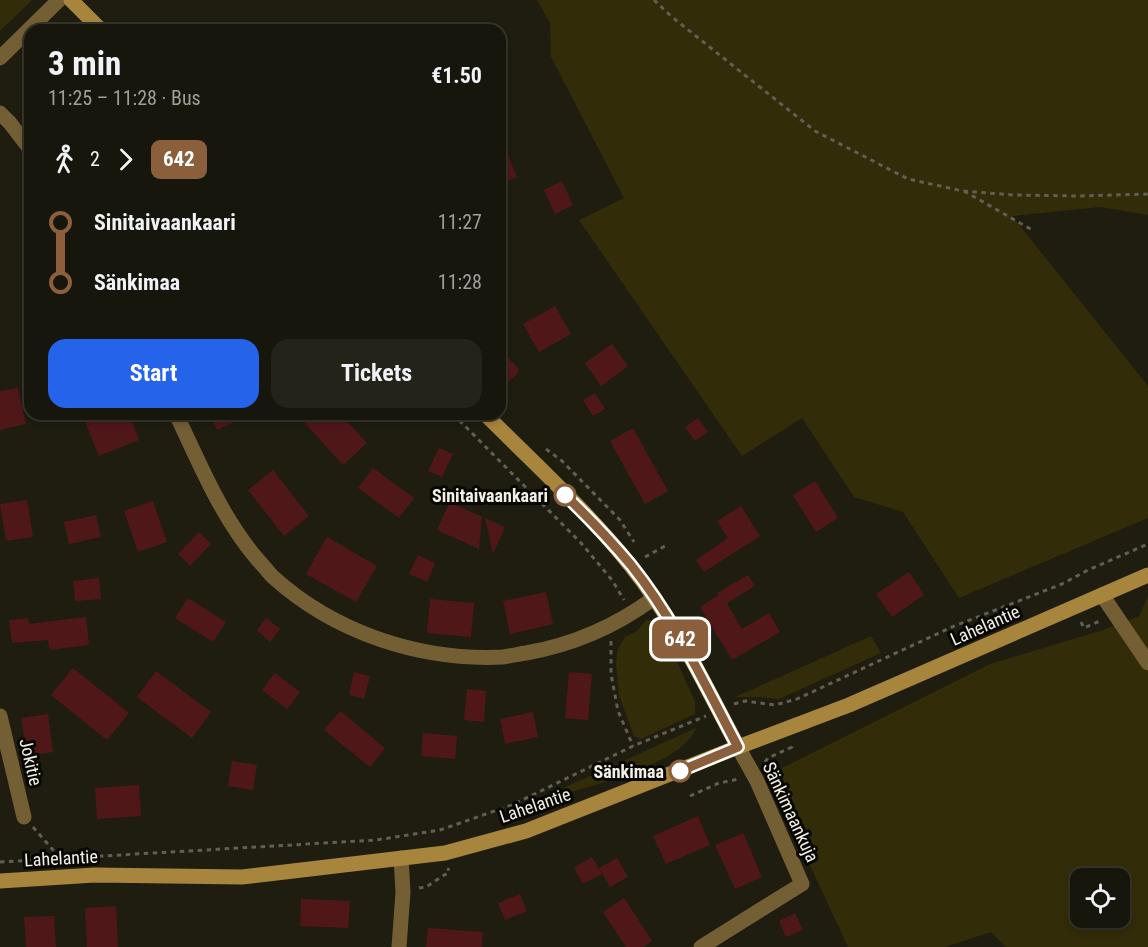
<!DOCTYPE html>
<meta charset="utf-8">
<style>
:root{--surface:#17160c;--page:#24231a;--text:#f1f3f6;--muted:#9e9f9d;--line:#36352d;--accent:#2563eb}
body{margin:0;font-family:"Roboto Condensed",sans-serif;background:var(--page);color:var(--text);height:100vh;display:flex;flex-direction:column;font-size:22px;white-space:nowrap}
*{box-sizing:border-box;margin:0}
p{font-size:20px;color:var(--muted)}
.icon{flex:none;width:33px;height:33px;fill:none;stroke:currentColor;stroke-width:2;stroke-linecap:round;stroke-linejoin:round}
.map{position:relative;flex:1;overflow:hidden}
.side{position:absolute;left:24px;top:24px;width:482px;height:396px;display:flex;flex-direction:column;background:var(--surface);border-radius:18px;box-shadow:0 3px 9px #0003,0 0 0 2px var(--line)}
.side>*{flex:none}
.badge{padding:0 12px;border-radius:9px;font-size:21px;line-height:39px}
.controls{position:absolute;left:1070px;top:868px;display:grid;gap:12px}
.controls a{display:grid;place-items:center;width:60px;height:60px;border-radius:12px;background:var(--surface);box-shadow:0 3px 9px #0003,0 0 0 2px var(--line);font-size:30px}
.map>.badge{position:absolute;translate:-50% -50%;box-shadow:0 0 0 3px #fff}
.legs{display:flex;align-items:center;gap:9px;height:66px;padding:0 24px;font-size:20px}
.legs p{margin-inline-start:auto}
.head{display:flex;align-items:center;justify-content:space-between;height:102px;padding:0 24px}
h1{font-size:33px;font-weight:700;line-height:45px}
.primary-button{display:flex;gap:12px;margin-top:auto;padding:12px 24px}
.primary-button a{flex:1;height:69px;border-radius:18px;background:var(--accent);color:#fff;font-size:24px;font-weight:700;line-height:69px;text-align:center}
.primary-button a+a{background:var(--page);color:var(--text)}
ul{padding:0 24px;list-style:none}
li{display:flex;align-items:center;gap:21px;height:60px;font-size:22px}
li i{display:grid;place-items:center;width:9px;height:100%;margin:0 8px;background:currentColor}
li i::after{content:'';width:15px;height:15px;margin:-8px;border:4px solid;border-radius:50%;background:var(--surface)}
li p{margin-inline-start:auto}
li:first-child i{background:linear-gradient(#0000 50%,currentColor 0)}
li:last-child i{background:linear-gradient(currentColor 50%,#0000 0)}
.map>svg:first-child{display:block}
.green{fill:#322c09;fill-rule:evenodd}
.building{fill:#501719}
.lines{fill:none;stroke-linecap:round;stroke-linejoin:round}
.path{stroke:#615f54;stroke-width:3;stroke-dasharray:4.5 4.5;stroke-linecap:butt}
.street{stroke:#745f35;stroke-width:15}
.secondary{stroke:#a7853d;stroke-width:15}
.line-1-casing{stroke:#fff;stroke-width:14}
.line-1{stroke:#8b5e3c;stroke-width:9}
.stop-1-dot{fill:#fff;stroke:#8b5e3c;stroke-width:3}
.labels{text-anchor:middle;dominant-baseline:central;stroke-width:6;stroke-linejoin:round;paint-order:stroke}
.stop-label{font-size:18px;font-weight:bold;fill:#f2f0e7;stroke:#080703;text-anchor:end}
.street-label{font-size:18px;fill:#f2f0e7;stroke:#080703}
</style>
<div class="map">
<svg width="1148" height="947" viewBox="0 0 1148 947">
<rect width="100%" height="100%" fill="#1f1d10"/>
<g class="green">
<polygon points="0,0 32,0 0,31"/>
<polygon points="537,0 1148,0 1148,215 1100,207 1012,216 1148,386 1148,518 959,598 903,512 854,497 802,418 742,456 579,220 624,198 551,57 550,23"/>
<path d="M1148,596v351h-142l-15,-15 -46,15h-97l-80,-172 222,-111 113,-34 36,-14zM1080,879h39v39h-39z"/>
<polygon points="646,620 650,620 660,625 695,701 695,714 641,739 634,736 619,696 616,663 618,648 625,637 637,631"/>
<polygon points="871,636 881,653 779,699 760,697 735,697"/>
<path d="M696,728c-15,39 -113,59 -151,72l1,-4z"/>
</g>
<g class="building">
<polygon points="500,136 517,177 500,184"/>
<polygon points="562,181 573,205 555,214 544,190"/>
<polygon points="555,306 571,334 539,352 523,324"/>
<polygon points="612,344 628,366 601,386 585,363"/>
<polygon points="500,349 518,368 518,373 506,384 500,377"/>
<polygon points="18,388 26,424 0,430 0,391"/>
<polygon points="595,393 605,409 593,416 583,400"/>
<polygon points="82,414 129,414 139,440 99,456"/>
<polygon points="210,414 251,414 217,430"/>
<polygon points="313,414 340,414 367,443 343,465 304,422"/>
<polygon points="698,418 708,432 695,441 685,427"/>
<polygon points="633,428 668,491 645,504 610,441"/>
<polygon points="439,448 453,454 442,477 428,471"/>
<polygon points="373,468 414,498 399,518 358,488"/>
<polygon points="273,470 309,516 284,536 248,490"/>
<polygon points="815,481 838,518 816,532 793,495"/>
<polygon points="27,500 33,537 6,541 0,504"/>
<polygon points="153,501 167,542 138,552 124,511"/>
<polygon points="450,502 482,517 479,549 437,530"/>
<polygon points="741,506 760,536 704,572 696,560 728,538 717,521"/>
<polygon points="96,515 101,537 69,544 64,522"/>
<polygon points="485,518 505,527 493,554"/>
<polygon points="199,532 211,544 190,566 178,554"/>
<polygon points="327,537 377,566 356,602 306,574"/>
<polygon points="418,555 435,563 427,582 409,574"/>
<polygon points="909,572 924,595 892,617 876,594"/>
<polygon points="748,575 755,586 727,603 742,629 769,613 780,632 732,660 700,607 719,595 717,593"/>
<polygon points="99,578 101,599 75,601 73,581"/>
<polygon points="546,592 553,624 510,634 503,601"/>
<polygon points="188,598 226,622 213,642 175,618"/>
<polygon points="430,599 474,603 471,637 427,633"/>
<polygon points="86,617 89,645 50,650 48,640 12,643 9,620 28,618 29,624"/>
<polygon points="266,618 280,629 270,642 257,630"/>
<polygon points="73,668 129,713 107,740 51,695"/>
<polygon points="156,671 211,712 192,738 137,697"/>
<polygon points="354,672 370,676 364,699 349,695"/>
<polygon points="569,672 592,674 588,720 565,718"/>
<polygon points="275,673 300,692 287,709 262,690"/>
<polygon points="467,689 486,691 484,722 464,720"/>
<polygon points="340,711 385,748 370,767 324,730"/>
<polygon points="533,712 538,737 505,744 500,719"/>
<polygon points="48,714 53,752 27,756 21,718"/>
<polygon points="423,733 457,736 455,759 421,756"/>
<polygon points="232,761 257,765 253,790 228,786"/>
<polygon points="139,785 141,816 97,819 95,788"/>
<polygon points="698,816 710,845 666,864 653,836"/>
<polygon points="743,833 762,877 735,889 715,845"/>
<polygon points="592,857 602,874 583,884 574,868"/>
<polygon points="617,858 628,877 610,887 599,868"/>
<polygon points="520,894 527,911 505,920 498,903"/>
<polygon points="624,898 652,941 643,947 626,947 603,912"/>
<polygon points="301,899 350,901 348,928 300,926"/>
<polygon points="116,906 118,947 87,947 85,908"/>
<polygon points="795,913 803,930 786,937 779,921"/>
<polygon points="54,916 56,947 26,947 24,917"/>
<polygon points="428,928 483,932 482,947 426,947"/>
</g>
<g class="lines">
<g class="path">
<polyline points="654,0 672,17 815,131 908,179 963,191 1014,195 1078,196 1148,194"/>
<polyline points="56,23 63,30"/>
<polyline points="964,191 1034,231"/>
<polyline points="453,414 581,543 612,580 624,600"/>
<polyline points="546,449 562,461 620,520 634,542"/>
<polyline points="645,557 665,546"/>
<polyline points="1081,622 1084,628 1102,620"/>
<polyline points="611,641 611,674 618,711 633,746"/>
<polyline points="734,704 745,701 775,705 797,699 952,627 1062,584 1088,570 1148,544"/>
<polyline points="765,762 768,758 792,747 791,743"/>
<polyline points="690,796 719,783 739,779"/>
<polyline points="33,827 60,858"/>
<polyline points="0,862 376,840 440,830 512,805 633,746 706,716"/>
<polyline points="419,888 426,887 449,872 448,868"/>
</g>
<g class="street">
<polyline points="0,58 59,0"/>
<polyline points="0,113 10,123 30,149"/>
<path d="M176,414c24,50 45,103 82,146 5,5 10,12 15,17 62,56 147,84 230,80 8,-1 15,-3 23,-4 46,-8 90,-27 128,-55"/>
<polyline points="1102,595 1148,663"/>
<polyline points="0,716 24,817"/>
<polyline points="399,947 403,892 401,858"/>
<polyline points="701,947 802,884 757,781 738,747"/>
</g>
<g class="secondary">
<polyline points="71,0 101,30"/>
<path d="M485,414c49,49 102,97 146,152 44,55 74,119 107,181"/>
<polyline points="0,881 95,875 242,877 445,853 526,831 738,747 849,705 1148,575"/>
</g>
</g>
<g class="lines">
<defs>
<path id="line-1" d="M565,495c23,22 45,45 66,70 44,55 74,120 107,182l-58,24"/>
</defs>
<use href="#line-1" class="line-1-casing"/>
<use href="#line-1" class="line-1"/>
</g>
<g class="stop-1-dot">
<circle cx="565" cy="495" r="10"/>
<circle cx="680" cy="771" r="10"/>
</g>
<g class="labels">
<g class="stop-label">
<text x="548" y="495">Sinitaivaankaari</text>
<text x="664" y="771">Sänkimaa</text>
</g>
<g class="street-label">
<text transform="translate(985 625) rotate(-24)">Lahelantie</text>
<text transform="translate(31 762) rotate(77)">Jokitie</text>
<text transform="translate(535 805) rotate(-19)">Lahelantie</text>
<text transform="translate(791 812) rotate(65)">Sänkimaankuja</text>
<text transform="translate(61 858) rotate(-3)">Lahelantie</text>
</g>
</g>
</svg>
<div class="controls">
<a><svg class="icon" aria-label="locate" viewBox="0 0 24 24"><circle cx="12" cy="12" r="6"/><path d="M12 2v4M12 18v4M2 12h4M18 12h4"/></svg></a>
</div>
<b class="badge" style="left:680px;top:639px;background:#8b5e3c;color:#fff">642</b>
<section class="side">
<div class="head"><div><h1>3 min</h1><p>11:25 – 11:28 · Bus</p></div><b>€1.50</b></div>
<div class="legs"><svg class="icon" aria-label="walk" viewBox="0 0 24 24"><circle cx="13" cy="4" r="2"/><path d="M13 8l-2 6 4 7M11 14l-3 7M7 12l3-4h3l4 4"/></svg>2<svg class="icon" aria-label="forward" viewBox="0 0 24 24"><path d="M9 5l7 7-7 7"/></svg><b class="badge" style="background:#8b5e3c;color:#fff">642</b></div>
<ul>
<li><i style="color:#8b5e3c"></i><b>Sinitaivaankaari</b><p>11:27</p></li>
<li><i style="color:#8b5e3c"></i><b>Sänkimaa</b><p>11:28</p></li>
</ul>
<div class="primary-button"><a>Start</a><a>Tickets</a></div>
</section>
</div>
